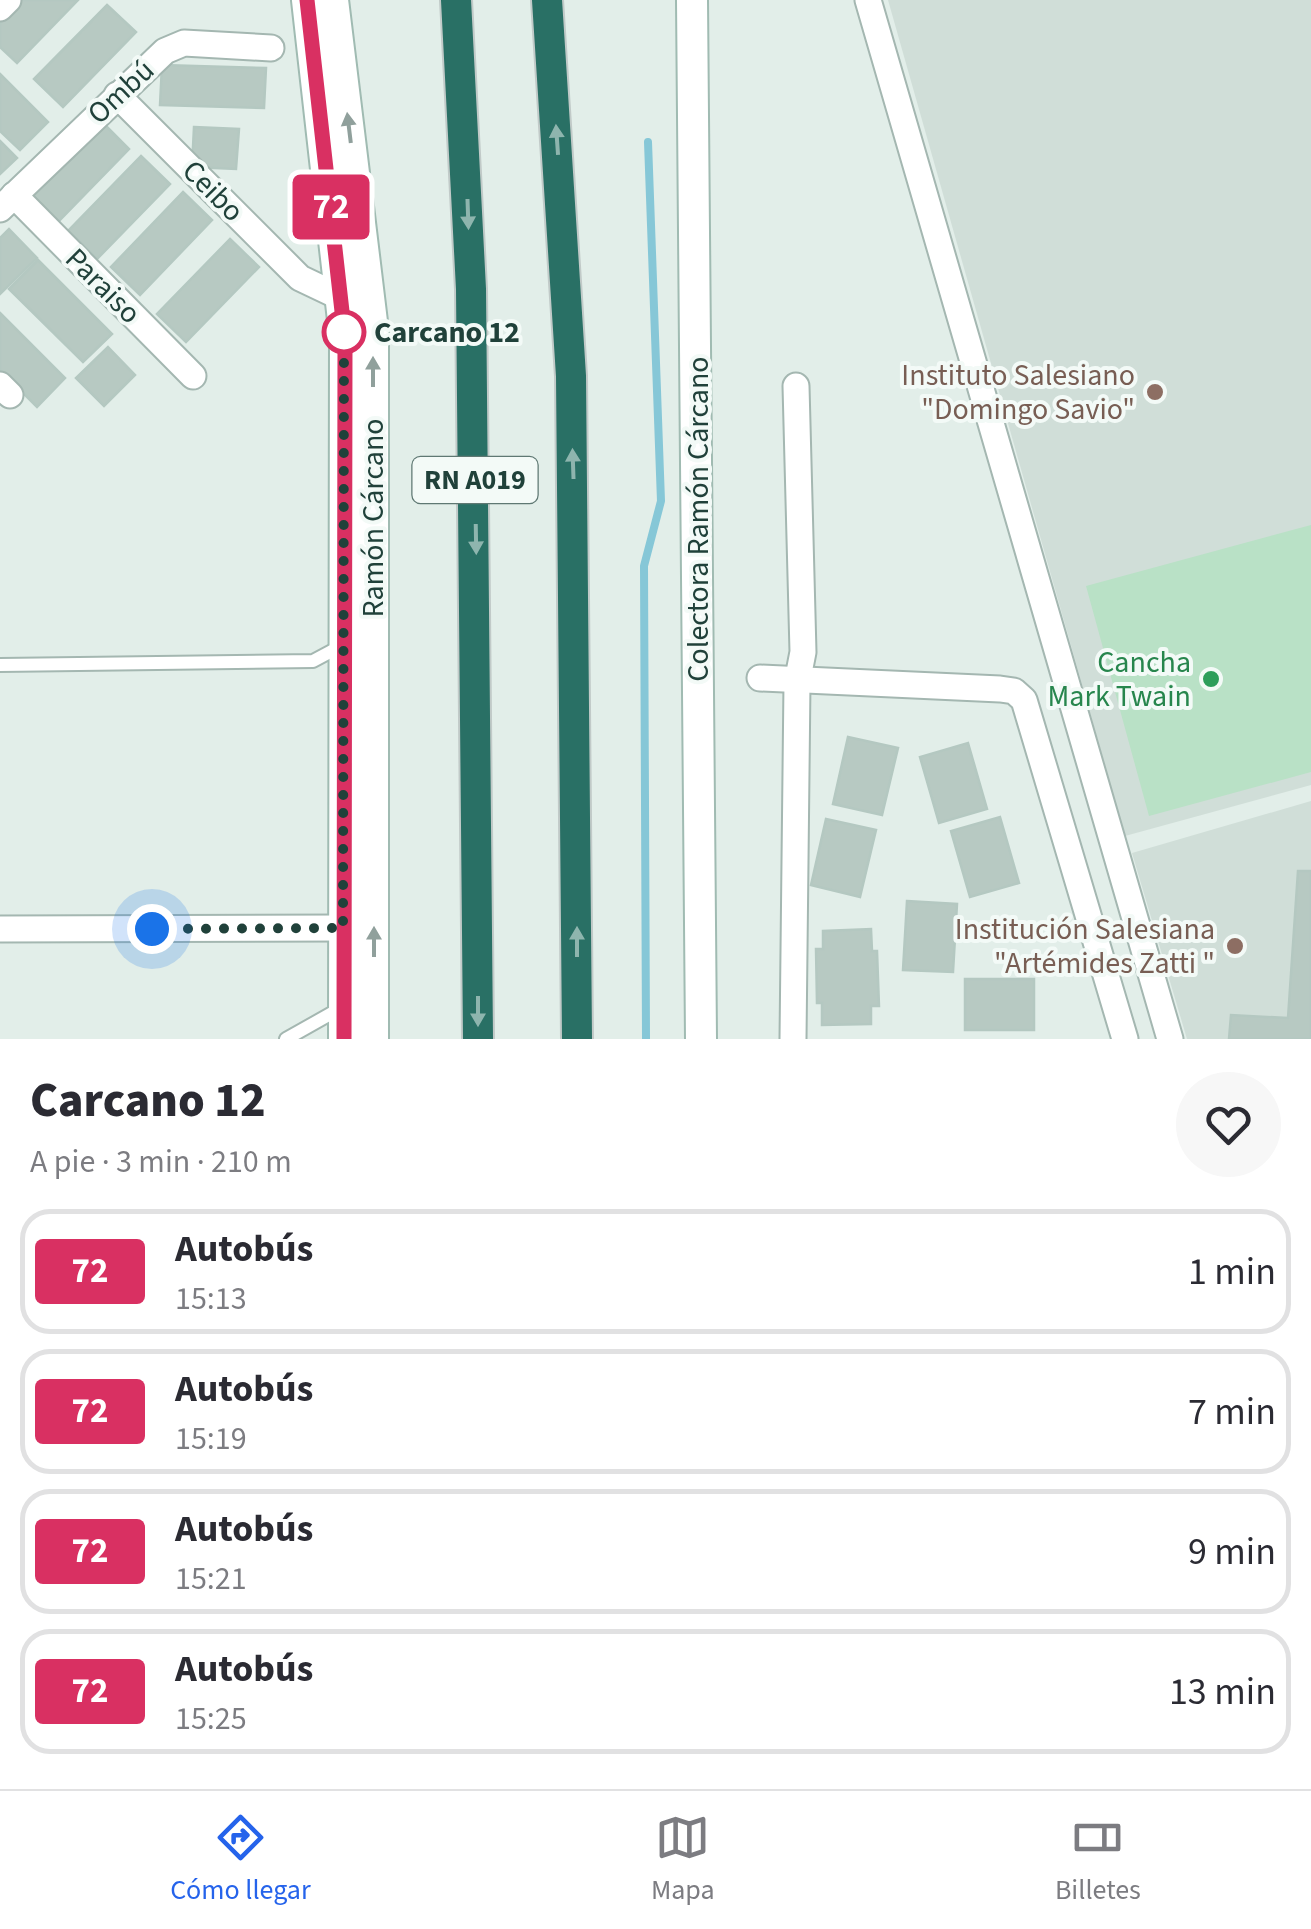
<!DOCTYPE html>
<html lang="es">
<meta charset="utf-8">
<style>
:root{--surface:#fff;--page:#f7f7f7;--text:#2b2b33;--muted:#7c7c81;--line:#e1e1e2;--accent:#2563eb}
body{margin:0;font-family:"Source Sans 3",sans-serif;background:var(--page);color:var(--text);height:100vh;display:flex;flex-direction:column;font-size:38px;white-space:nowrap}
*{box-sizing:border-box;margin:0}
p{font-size:32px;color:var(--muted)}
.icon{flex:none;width:55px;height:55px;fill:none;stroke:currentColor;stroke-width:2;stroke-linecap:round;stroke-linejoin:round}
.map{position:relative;height:1039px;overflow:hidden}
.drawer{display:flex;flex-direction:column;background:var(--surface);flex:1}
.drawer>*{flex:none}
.badge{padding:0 20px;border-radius:8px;font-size:35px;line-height:65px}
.you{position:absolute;width:50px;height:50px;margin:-25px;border:8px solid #fff;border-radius:50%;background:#1a73e8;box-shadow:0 0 0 15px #1a73e833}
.map>.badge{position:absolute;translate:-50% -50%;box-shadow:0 0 0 5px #fff}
.round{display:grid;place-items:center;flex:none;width:105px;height:105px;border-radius:52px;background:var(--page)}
.overview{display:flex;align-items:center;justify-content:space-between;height:170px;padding:0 30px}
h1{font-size:48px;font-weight:800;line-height:75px}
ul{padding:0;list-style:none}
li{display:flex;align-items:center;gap:30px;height:125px;margin:0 20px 15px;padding:0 10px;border:5px solid var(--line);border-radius:30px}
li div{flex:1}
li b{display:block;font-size:38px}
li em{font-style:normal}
li .badge{min-width:110px;font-weight:700;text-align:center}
.dock{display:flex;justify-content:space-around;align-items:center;height:140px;border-top:2px solid var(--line);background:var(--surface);font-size:28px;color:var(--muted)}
.dock a{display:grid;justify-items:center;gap:5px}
.dock .on{color:var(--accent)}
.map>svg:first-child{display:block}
.built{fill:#d0ded8}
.green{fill:#b9e1c6}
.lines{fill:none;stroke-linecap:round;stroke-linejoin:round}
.stream{stroke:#86c7d7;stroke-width:8}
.building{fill:#b7c9c2;stroke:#b4c8c1;stroke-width:2.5}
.service-casing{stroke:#a4b7b1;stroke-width:16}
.minor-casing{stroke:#a4b7b1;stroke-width:29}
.secondary-casing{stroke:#a0bbb2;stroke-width:34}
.motorway-casing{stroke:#c1cac8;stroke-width:34}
.service{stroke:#fff;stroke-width:12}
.minor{stroke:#fff;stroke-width:25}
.secondary{stroke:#fff;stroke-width:30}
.motorway{stroke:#297065;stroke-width:30}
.oneway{fill:#90a09c}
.oneway2{fill:#8eb5ae}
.line-casing{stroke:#fff;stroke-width:22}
.line{stroke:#d93062;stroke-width:15}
.walk{stroke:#20413a;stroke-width:10;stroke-dasharray:0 18}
.stop-dot{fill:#fff;stroke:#d93062;stroke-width:5}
.education-dot{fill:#8d6e63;stroke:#f3faf7;stroke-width:4}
.leisure-dot{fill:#2e9e5b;stroke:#f3faf7;stroke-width:4}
.labels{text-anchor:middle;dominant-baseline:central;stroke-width:8;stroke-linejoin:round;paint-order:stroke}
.shield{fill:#f3faf7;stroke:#5f7873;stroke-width:2.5}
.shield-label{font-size:28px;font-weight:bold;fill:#20413a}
.street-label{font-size:30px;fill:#20413a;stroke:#f3faf7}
.stop-label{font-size:30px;font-weight:bold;fill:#20413a;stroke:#f3faf7;text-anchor:start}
.education-label{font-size:30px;fill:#785e54;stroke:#f3faf7;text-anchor:end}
.leisure-label{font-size:30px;fill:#27864d;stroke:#f3faf7;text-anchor:end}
</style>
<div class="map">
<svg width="1311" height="1039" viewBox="0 0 1311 1039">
<rect width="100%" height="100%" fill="#e2eee9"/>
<g class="built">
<polygon points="888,0 1311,0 1311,785 1125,836"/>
<polygon points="1311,801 1311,1039 1187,1039 1132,853"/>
</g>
<polygon class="green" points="1311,525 1311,772 1149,816 1086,586"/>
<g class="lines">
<polyline class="stream" points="646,1039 644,566 661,501 648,142"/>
</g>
<g class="building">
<polygon points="22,0 78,0 17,63 0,47 0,23"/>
<polygon points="107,5 136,32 63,107 34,79"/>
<polygon points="162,65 266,68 264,108 160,105"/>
<polygon points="0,74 48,122 20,150 0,131"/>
<polygon points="101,121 129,149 57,223 28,195"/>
<polygon points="194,127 239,129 236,169 192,167"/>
<polygon points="0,141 17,158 0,174"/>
<polygon points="141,156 170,184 97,259 68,231"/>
<polygon points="183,192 212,220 140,295 111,267"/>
<polygon points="9,229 37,258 0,294 0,238"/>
<polygon points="230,239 259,267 186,342 157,314"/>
<polygon points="38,260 112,334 83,362 9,289"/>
<polygon points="0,313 65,378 37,407 0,370"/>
<polygon points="108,347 135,375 104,406 76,378"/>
<polygon points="848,737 898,748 882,815 833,804"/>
<polygon points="968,743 987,809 939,823 920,757"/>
<polygon points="1000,817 1019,883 970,897 951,831"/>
<polygon points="826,819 876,830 860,897 811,885"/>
<polygon points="1298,871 1311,871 1311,1039 1229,1039 1231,1015 1288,1018"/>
<polygon points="907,901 957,904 953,972 903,970"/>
<polygon points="871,929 872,951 877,951 879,1006 871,1006 871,1024 822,1025 822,1003 817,1003 816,949 823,949 823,931"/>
<rect x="965" y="979" width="69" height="51"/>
</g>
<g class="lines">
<defs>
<g id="service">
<polyline points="0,665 313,661 343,645"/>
<polyline points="286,1039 341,1008"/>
</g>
<g id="minor">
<polyline points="868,0 1170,1039"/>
<polyline points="0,8 8,0"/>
<polyline points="117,95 300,278 342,298 355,296"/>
<polyline points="14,195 193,376"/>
<polyline points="0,209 165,51 184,43 271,48"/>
<polyline points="0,385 10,395"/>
<polyline points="760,678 1000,689 1014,691 1024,700 1125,1039"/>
<polyline points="0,929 343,928"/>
<polyline points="793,1039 797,683 803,652 796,386"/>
</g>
<g id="secondary">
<polyline points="307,0 345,338 344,1039"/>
<polyline points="333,0 373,330 373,1039"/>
<polyline points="692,0 701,1039"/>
</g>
<g id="motorway">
<polyline points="456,0 471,289 478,1039"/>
<polyline points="547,0 571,376 577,1039"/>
</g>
</defs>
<use href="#service" class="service-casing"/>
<use href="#minor" class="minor-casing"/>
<use href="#secondary" class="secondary-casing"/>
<use href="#motorway" class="motorway-casing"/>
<use href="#service" class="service"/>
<use href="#minor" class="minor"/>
<use href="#secondary" class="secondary"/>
<use href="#motorway" class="motorway"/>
</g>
<defs><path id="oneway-solid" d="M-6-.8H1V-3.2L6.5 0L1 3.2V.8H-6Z" transform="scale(2.5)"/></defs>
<g class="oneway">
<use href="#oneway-solid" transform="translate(349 128) rotate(-97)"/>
<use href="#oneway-solid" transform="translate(373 372) rotate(-90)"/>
<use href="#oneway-solid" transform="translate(374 942) rotate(-90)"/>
</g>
<g class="oneway2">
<use href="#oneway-solid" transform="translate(557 140) rotate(-94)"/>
<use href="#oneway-solid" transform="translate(468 214) rotate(88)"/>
<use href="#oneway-solid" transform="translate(573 464) rotate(-92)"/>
<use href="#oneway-solid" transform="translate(476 539) rotate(89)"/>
<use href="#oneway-solid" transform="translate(577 942) rotate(-90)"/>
<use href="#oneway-solid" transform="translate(478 1011) rotate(90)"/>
</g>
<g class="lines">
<defs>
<polyline id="line" points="307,0 345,338 344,1039"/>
</defs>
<use href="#line" class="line-casing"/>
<use href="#line" class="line"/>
<polyline class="walk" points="152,929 343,928 344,332"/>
</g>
<circle class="stop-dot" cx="344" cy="332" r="20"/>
<g class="education-dot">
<circle cx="1155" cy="392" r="10"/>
<circle cx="1235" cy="946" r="10"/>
</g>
<circle class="leisure-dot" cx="1211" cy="679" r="10"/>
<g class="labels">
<rect class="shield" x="412.5" y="457" width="125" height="46" rx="8"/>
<g class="shield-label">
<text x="475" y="480">RN A019</text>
</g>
<g class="street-label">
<text transform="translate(121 92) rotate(-43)">Ombú</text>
<text transform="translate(213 191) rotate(45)">Ceibo</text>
<text transform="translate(103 286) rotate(45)">Paraiso</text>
<text transform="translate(373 518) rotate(-90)">Ramón Cárcano</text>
<text transform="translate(698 519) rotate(-90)">Colectora Ramón Cárcano</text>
</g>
<g class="stop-label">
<text x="374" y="332">Carcano 12</text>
</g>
<g class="education-label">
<text x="1135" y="375">Instituto Salesiano<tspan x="1135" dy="34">"Domingo Savio"</tspan></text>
<text x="1215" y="929">Institución Salesiana<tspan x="1215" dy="34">"Artémides Zatti "</tspan></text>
</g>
<g class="leisure-label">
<text x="1191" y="662">Cancha<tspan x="1191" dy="34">Mark Twain</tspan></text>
</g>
</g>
</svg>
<div class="you" style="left:152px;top:929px"></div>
<b class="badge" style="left:331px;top:207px;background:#d93062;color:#fff">72</b>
</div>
<section class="drawer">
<div class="overview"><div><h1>Carcano 12</h1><p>A pie · 3 min · 210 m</p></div><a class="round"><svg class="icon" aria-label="heart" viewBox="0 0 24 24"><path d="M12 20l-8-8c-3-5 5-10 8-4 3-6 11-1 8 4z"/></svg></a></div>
<ul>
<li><span class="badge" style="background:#d93062;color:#fff">72</span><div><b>Autobús</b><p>15:13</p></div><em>1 min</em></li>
<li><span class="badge" style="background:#d93062;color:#fff">72</span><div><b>Autobús</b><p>15:19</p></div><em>7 min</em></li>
<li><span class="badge" style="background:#d93062;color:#fff">72</span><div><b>Autobús</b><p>15:21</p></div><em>9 min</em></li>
<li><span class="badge" style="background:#d93062;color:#fff">72</span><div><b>Autobús</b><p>15:25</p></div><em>13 min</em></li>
</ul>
</section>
<nav class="dock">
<a class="on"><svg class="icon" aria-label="directions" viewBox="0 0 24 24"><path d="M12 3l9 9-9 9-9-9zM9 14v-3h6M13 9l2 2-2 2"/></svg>Cómo llegar</a>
<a><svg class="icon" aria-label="map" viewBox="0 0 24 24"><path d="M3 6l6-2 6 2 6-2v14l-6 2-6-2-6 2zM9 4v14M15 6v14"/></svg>Mapa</a>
<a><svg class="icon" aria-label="tickets" viewBox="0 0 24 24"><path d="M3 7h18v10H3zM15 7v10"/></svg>Billetes</a>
</nav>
